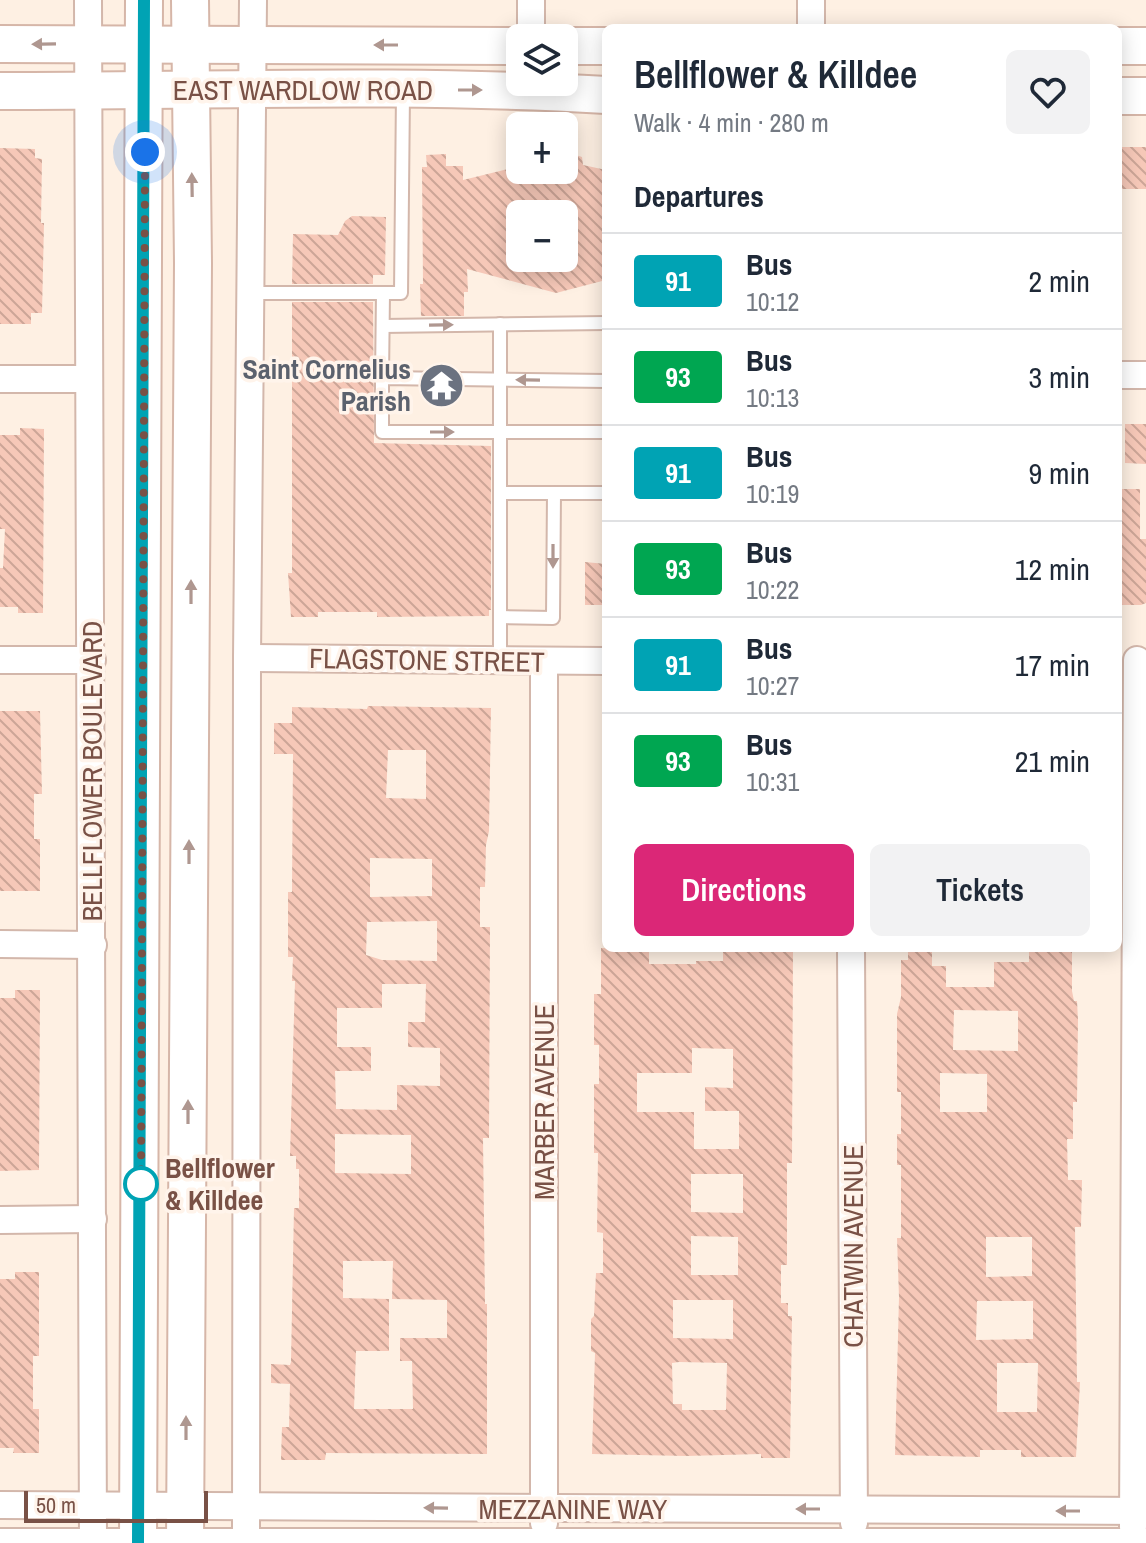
<!DOCTYPE html>
<meta charset="utf-8">
<style>
:root{--surface:#fff;--page:#f2f2f3;--text:#1f2937;--muted:#747a83;--line:#e0e1e3;--accent:#db2777}
body{margin:0;font-family:"Archivo Narrow",sans-serif;background:var(--page);color:var(--text);height:100vh;display:flex;flex-direction:column;font-size:30px;white-space:nowrap}
*{box-sizing:border-box;margin:0}
p{font-size:26px;color:var(--muted)}
.icon{flex:none;width:44px;height:44px;fill:none;stroke:currentColor;stroke-width:2;stroke-linecap:round;stroke-linejoin:round}
.map{position:relative;flex:1;overflow:hidden}
.drawer{position:absolute;left:602px;top:24px;width:520px;height:928px;display:flex;flex-direction:column;background:var(--surface);border-radius:12px;box-shadow:0 4px 20px #0003}
.drawer>*{flex:none}
.badge{padding:0 16px;border-radius:6px;font-size:28px;line-height:52px}
.buttons{position:absolute;left:506px;top:24px;display:grid;gap:16px}
.buttons a{display:grid;place-items:center;width:72px;height:72px;border-radius:12px;background:var(--surface);box-shadow:0 4px 20px #0003;font-size:40px}
.scale{position:absolute;left:24px;bottom:20px;width:184px;box-sizing:border-box;padding-left:8px;border:4px solid #795146;border-top:0;font-size:22px;line-height:28px;white-space:nowrap;color:#795146;-webkit-text-stroke:6px #fff4eb;paint-order:stroke}
.you{position:absolute;width:40px;height:40px;margin:-20px;border:6px solid #fff;border-radius:50%;background:#1a73e8;box-shadow:0 0 0 12px #1a73e833}
.map>.badge{position:absolute;translate:-50% -50%;box-shadow:0 0 0 4px #fff}
h2{padding:0 32px;font-size:30px;line-height:72px}
.round{display:grid;place-items:center;flex:none;width:84px;height:84px;border-radius:12px;background:var(--page)}
.overview{display:flex;align-items:center;justify-content:space-between;height:136px;padding:0 32px}
h1{font-size:38px;font-weight:600;line-height:60px}
.primary-button{display:flex;gap:16px;margin-top:auto;padding:16px 32px}
.primary-button a{flex:1;height:92px;border-radius:12px;background:var(--accent);color:#fff;font-size:32px;font-weight:600;line-height:92px;text-align:center}
.primary-button a+a{background:var(--page);color:var(--text)}
ul{padding:0;list-style:none}
li{display:flex;align-items:center;gap:24px;height:96px;padding:0 32px;border-top:2px solid var(--line)}
li div{flex:1}
li b{display:block;font-size:30px}
li em{font-style:normal}
li .badge{min-width:88px;font-weight:700;text-align:center}
.map>svg:first-child{display:block}
.building{fill:url(#building-back-hatch);fill-rule:evenodd}
.lines{fill:none;stroke-linecap:round;stroke-linejoin:round}
.service-casing{stroke:#d3b7ab;stroke-width:16}
.minor-casing{stroke:#d3b7ab;stroke-width:30}
.secondary-casing{stroke:#d6b6a8;stroke-width:40}
.service{stroke:#fff;stroke-width:12}
.minor{stroke:#fff;stroke-width:26}
.secondary{stroke:#fff;stroke-width:36}
.oneway{fill:#af9790}
.line-casing{stroke:#fff;stroke-width:18}
.line{stroke:#00a3b4;stroke-width:12}
.walk{stroke:#795146;stroke-width:8;stroke-dasharray:0 14.4}
.stop-dot{fill:#fff;stroke:#00a3b4;stroke-width:4}
.labels{text-anchor:middle;dominant-baseline:central;stroke-width:7;stroke-linejoin:round;paint-order:stroke}
.street-label{font-size:28px;fill:#795146;stroke:#fff4eb}
.worship-label{font-size:28px;font-weight:bold;fill:#5b616d;stroke:#fff4eb;text-anchor:end}
.stop-label{font-size:28px;font-weight:bold;fill:#795146;stroke:#fff4eb;text-anchor:start}
</style>
<div class="map">
<svg width="1146" height="1543" viewBox="0 0 1146 1543">
<defs>
<pattern id="building-back-hatch" width="6" height="6" patternUnits="userSpaceOnUse" patternTransform="scale(2)"><rect width="6" height="6" fill="#f6c8b8"/><path d="M-1 5l2 2M0 0l6 6M5-1l2 2" fill="none" stroke="#cca597"/></pattern>
</defs>
<rect width="100%" height="100%" fill="#fef0e3"/>
<g class="building">
<rect x="1118" y="147" width="28" height="42"/>
<polygon points="0,148 35,149 35,158 42,159 41,223 44,223 42,313 31,313 31,324 0,324"/>
<path d="M564,151l18,6 1,8 23,5v110l-50,13 -89,-24 1,23h-4v24h-43l-1,-32h3l-1,-117h5l-1,-12 20,-1v12h17v14l57,-14v4h44zM520,214h44v44h-44z"/>
<polygon points="352,216 386,217 385,275 373,275 373,284 292,284 293,234 338,235 345,221"/>
<polygon points="292,302 373,302 374,443 491,446 491,610 489,610 489,616 377,617 377,612 318,612 318,617 291,617 288,573 292,573"/>
<polygon points="1125,424 1146,424 1146,464 1125,463"/>
<polygon points="20,428 44,429 43,613 18,613 18,607 0,607 0,568 3,568 5,529 0,529 0,435 20,435"/>
<polygon points="1118,489 1140,489 1140,539 1146,539 1146,603 1141,605 1118,605"/>
<polygon points="585,562 606,564 606,605 585,605"/>
<path d="M368,706l123,2 -2,123 -3,14 -1,42h-5v40h10l-1,211h-6l2,166h2v150l-161,-1 -1,7h-44l1,-33h7l1,-43 -19,-1v-19l19,1 1,-3 3,-154h5v-39h-3v-13h-6l5,-175h-3l1,-24h-5v-65h4l1,-138h-19v-31h18v-16l75,2zM388,750h38v49l-40,-1zM370,858l62,1v37l-62,1zM437,921v40l-55,-1 -16,-5 1,-33zM382,984h44l-1,38h-17v25l32,1v38l-43,-1v25l-61,-1 -1,-38h36v-24h-34v-39h45zM335,1134l76,1v39l-76,-1zM343,1261h50l-1,38 55,1v38h-47v23h12l1,48h-59l2,-58h33v-52l-46,-1z"/>
<polygon points="0,711 40,711 42,794 34,794 34,839 40,839 40,891 0,891"/>
<path d="M601,948l48,1v15h47v-3h27v-13h70l-1,215h-5v102h-6v38h7v13h4l-2,142h-29v-4l-75,2 -94,-2 3,-101 -4,-2v-32l3,-3 2,-43h7v-40l-6,-1 1,-79h-4v-69h5v-39h-5v-51h7zM692,1048l41,1v39l-28,-1v24h34v38h-45v-37h-57v-39h55zM691,1174h52v39l-52,-1zM691,1236l47,1v38h-47zM673,1300h60v39l-60,-1zM679,1362l48,1 -1,47h-44v-6h-9l-1,-41z"/>
<path d="M908,948h24v18h14v21h48v-25h35v-14h43v43l2,10h3l1,19 -1,82h-4v37h-6l1,41h14l-1,47h-6l2,155h3l-4,75h-55v-7h-41v7l-85,-2 4,-158 -2,-59h4v-73h-4v-31h4v-42h-4v-78l4,-17v-37h7zM954,1010l64,1v40l-65,-1zM940,1073l47,1v38h-47zM986,1237h46v39l-46,1zM977,1301h56v38l-57,1zM997,1363h41l-1,49h-40z"/>
<polygon points="15,990 40,990 39,1170 0,1171 0,998 15,998"/>
<polygon points="15,1272 39,1272 39,1356 33,1356 33,1409 39,1409 39,1453 13,1453 14,1448 0,1448 0,1279 15,1279"/>
</g>
<g class="lines">
<defs>
<g id="service">
<polyline points="250,293 401,293 403,93"/>
<polyline points="500,324 500,661"/>
<polyline points="383,326 606,323"/>
<polyline points="382,378 383,293"/>
<polyline points="606,381 382,378 382,432 606,432"/>
<polyline points="500,493 606,493"/>
<polyline points="500,617 553,618 554,493"/>
</g>
<g id="minor">
<polyline points="88,0 93,1543"/>
<polyline points="811,0 811,28"/>
<polyline points="531,38 531,0"/>
<polyline points="1118,375 1146,375"/>
<polyline points="0,379 88,379"/>
<polyline points="247,658 606,661"/>
<polyline points="0,660 92,660"/>
<polyline points="544,662 544,1523"/>
<polyline points="0,944 93,945"/>
<polyline points="851,948 854,1523"/>
<polyline points="0,1220 93,1219"/>
<polyline points="0,1505 1146,1511"/>
<polyline points="1133,1527 1137,660"/>
<polyline points="0,1542 1146,1542"/>
<polyline points="246,1543 247,658 253,0"/>
</g>
<g id="secondary">
<polyline points="0,44 520,46"/>
<polyline points="564,46 606,46"/>
<polyline points="1118,46 1146,46"/>
<path d="M0,91c202,0 404,-8 606,4"/>
<polyline points="1118,96 1146,96"/>
<polyline points="138,1543 144,0"/>
<polyline points="185,1543 193,263 190,0"/>
</g>
</defs>
<use href="#service" class="service-casing"/>
<use href="#minor" class="minor-casing"/>
<use href="#secondary" class="secondary-casing"/>
<use href="#service" class="service"/>
<use href="#minor" class="minor"/>
<use href="#secondary" class="secondary"/>
</g>
<defs><path id="oneway-solid" d="M-6-.8H1V-3.2L6.5 0L1 3.2V.8H-6Z" transform="scale(2)"/></defs>
<g class="oneway">
<use href="#oneway-solid" transform="translate(44 44) rotate(179)"/>
<use href="#oneway-solid" transform="translate(386 45) rotate(-180)"/>
<use href="#oneway-solid" transform="translate(470 90)"/>
<use href="#oneway-solid" transform="translate(192 185) rotate(-91)"/>
<use href="#oneway-solid" transform="translate(441 325) rotate(-1)"/>
<use href="#oneway-solid" transform="translate(528 380) rotate(-179)"/>
<use href="#oneway-solid" transform="translate(442 432)"/>
<use href="#oneway-solid" transform="translate(553 556) rotate(90)"/>
<use href="#oneway-solid" transform="translate(191 592) rotate(-90)"/>
<use href="#oneway-solid" transform="translate(189 852) rotate(-90)"/>
<use href="#oneway-solid" transform="translate(188 1112) rotate(-90)"/>
<use href="#oneway-solid" transform="translate(186 1428) rotate(-90)"/>
<use href="#oneway-solid" transform="translate(436 1508) rotate(-179)"/>
<use href="#oneway-solid" transform="translate(808 1509) rotate(-180)"/>
<use href="#oneway-solid" transform="translate(1068 1511) rotate(-180)"/>
</g>
<g class="lines">
<defs>
<polyline id="line" points="138,1543 144,0"/>
</defs>
<use href="#line" class="line-casing"/>
<use href="#line" class="line"/>
<polyline class="walk" points="141,1184 145,152"/>
</g>
<defs>
<symbol id="temple-disc" viewBox="-11 -11 22 22"><circle r="9.5" fill="#6b7280" stroke="#fff4eb"/><path d="M0-6L5-2H3V0L6.5 2.5H4V6H1.5V3h-3V6H-4V2.5H-6.5L-3 0V-2H-5Z" fill="#fff"/></symbol>
</defs>
<g fill-rule="evenodd">
<use href="#temple-disc" x="416" y="360" width="51" height="51"/>
</g>
<circle class="stop-dot" cx="141" cy="1184" r="16"/>
<g class="labels">
<g class="street-label">
<text x="303" y="90">EAST WARDLOW ROAD</text>
<text transform="translate(427 660) rotate(1)">FLAGSTONE STREET</text>
<text transform="translate(92 771) rotate(-90)">BELLFLOWER BOULEVARD</text>
<text transform="translate(544 1102) rotate(-90)">MARBER AVENUE</text>
<text transform="translate(853 1246) rotate(-90)">CHATWIN AVENUE</text>
<text x="573" y="1509">MEZZANINE WAY</text>
</g>
<g class="worship-label">
<text x="411" y="369">Saint Cornelius<tspan x="411" dy="32">Parish</tspan></text>
</g>
<g class="stop-label">
<text x="165" y="1168">Bellflower<tspan x="165" dy="32">&amp; Killdee</tspan></text>
</g>
</g>
</svg>
<div class="buttons">
<a><svg class="icon" aria-label="layers" viewBox="0 0 24 24"><path d="M12 4l9 5-9 5-9-5zM3 14l9 5 9-5"/></svg></a>
<a>+</a>
<a>−</a>
</div>
<div class="scale">50 m</div>
<div class="you" style="left:145px;top:152px"></div>
<section class="drawer">
<div class="overview"><div><h1>Bellflower &amp; Killdee</h1><p>Walk · 4 min · 280 m</p></div><a class="round"><svg class="icon" aria-label="heart" viewBox="0 0 24 24"><path d="M12 20l-8-8c-3-5 5-10 8-4 3-6 11-1 8 4z"/></svg></a></div>
<h2>Departures</h2>
<ul>
<li><span class="badge" style="background:#00a3b4;color:#fff">91</span><div><b>Bus</b><p>10:12</p></div><em>2 min</em></li>
<li><span class="badge" style="background:#00a651;color:#fff">93</span><div><b>Bus</b><p>10:13</p></div><em>3 min</em></li>
<li><span class="badge" style="background:#00a3b4;color:#fff">91</span><div><b>Bus</b><p>10:19</p></div><em>9 min</em></li>
<li><span class="badge" style="background:#00a651;color:#fff">93</span><div><b>Bus</b><p>10:22</p></div><em>12 min</em></li>
<li><span class="badge" style="background:#00a3b4;color:#fff">91</span><div><b>Bus</b><p>10:27</p></div><em>17 min</em></li>
<li><span class="badge" style="background:#00a651;color:#fff">93</span><div><b>Bus</b><p>10:31</p></div><em>21 min</em></li>
</ul>
<div class="primary-button"><a>Directions</a><a>Tickets</a></div>
</section>
</div>
